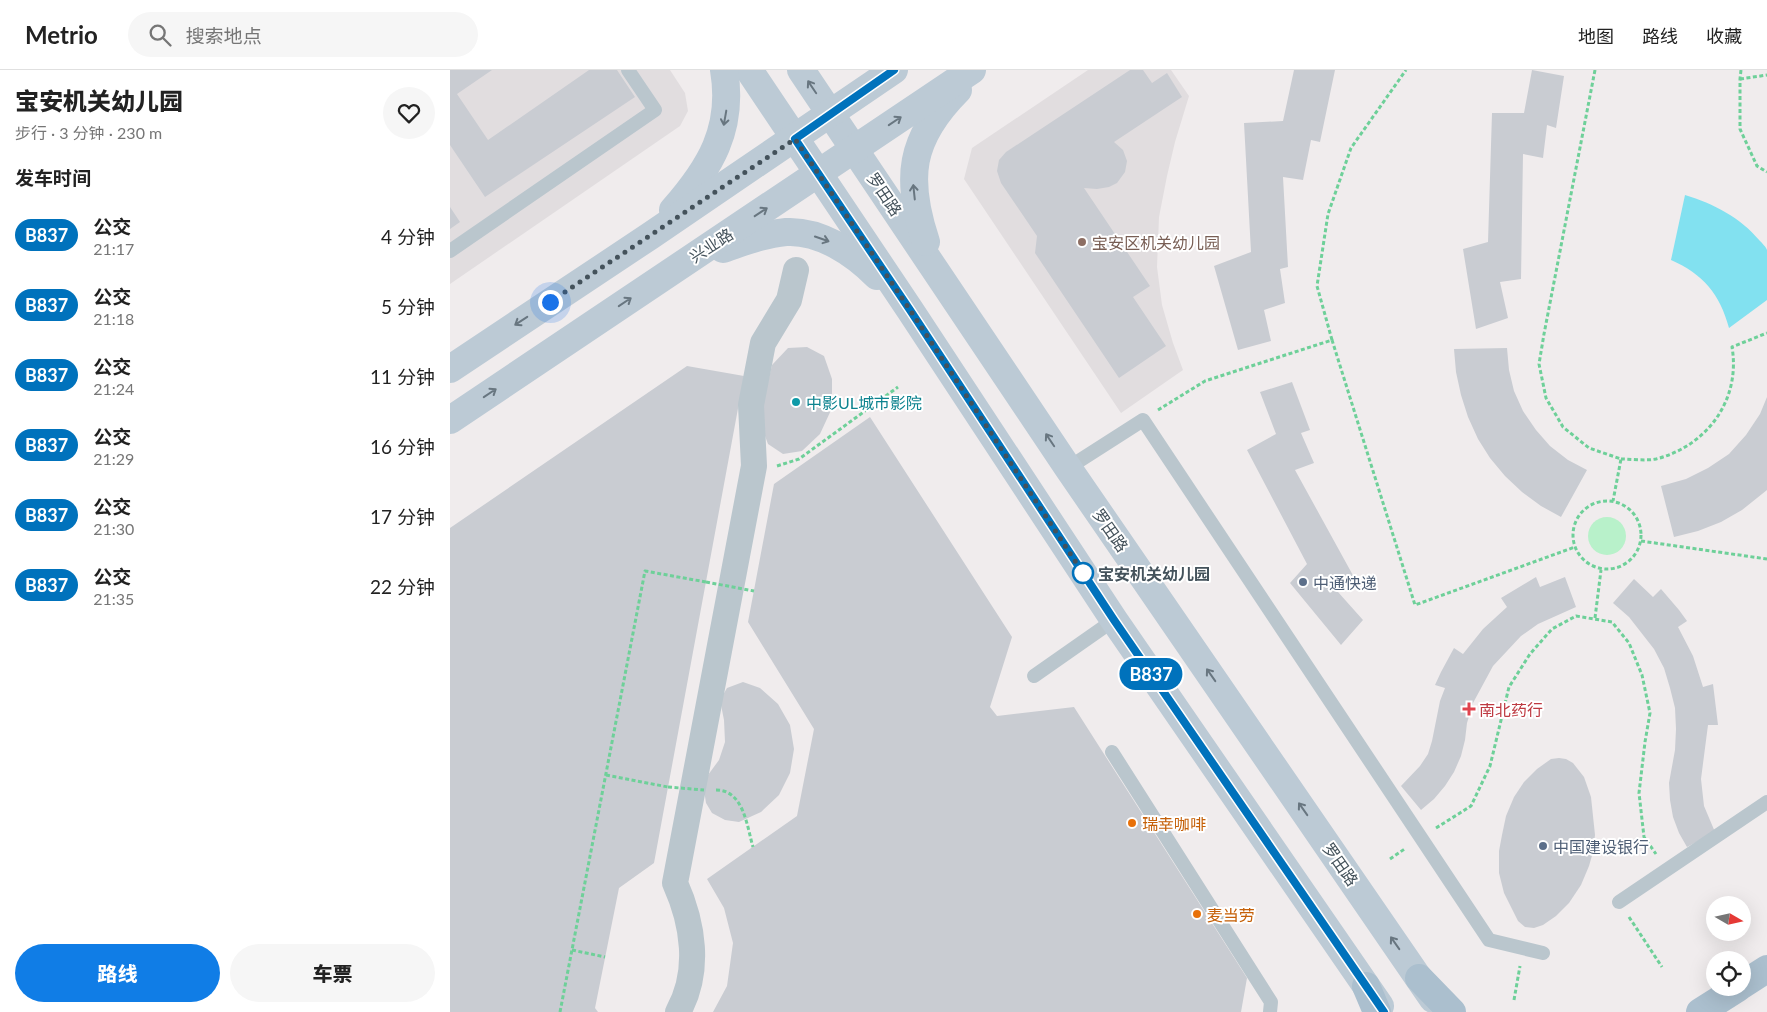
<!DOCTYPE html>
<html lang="zh">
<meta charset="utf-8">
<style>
:root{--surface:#fff;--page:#f6f6f6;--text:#222;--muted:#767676;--line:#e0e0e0;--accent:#107de6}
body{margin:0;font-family:Lato,"Noto Sans SC",sans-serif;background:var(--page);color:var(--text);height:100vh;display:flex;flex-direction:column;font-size:19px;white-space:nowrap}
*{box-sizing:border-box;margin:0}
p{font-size:16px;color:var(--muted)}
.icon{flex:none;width:28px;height:28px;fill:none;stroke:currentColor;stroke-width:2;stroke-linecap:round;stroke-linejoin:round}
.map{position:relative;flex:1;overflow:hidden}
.panel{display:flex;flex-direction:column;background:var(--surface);width:450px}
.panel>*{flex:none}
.badge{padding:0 10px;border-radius:16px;font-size:18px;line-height:32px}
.needle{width:32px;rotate:99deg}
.buttons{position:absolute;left:1256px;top:826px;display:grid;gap:10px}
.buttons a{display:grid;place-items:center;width:45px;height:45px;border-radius:50%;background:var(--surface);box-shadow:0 5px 20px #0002;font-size:25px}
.you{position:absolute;width:25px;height:25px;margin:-12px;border:4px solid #fff;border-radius:50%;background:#1a73e8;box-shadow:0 0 0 8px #1a73e833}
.map>.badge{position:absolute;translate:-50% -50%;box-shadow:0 0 0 2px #fff}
h2{padding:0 15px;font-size:19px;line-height:45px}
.round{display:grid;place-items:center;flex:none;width:52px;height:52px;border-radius:26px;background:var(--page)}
.summary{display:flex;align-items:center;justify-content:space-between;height:85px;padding:0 15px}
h1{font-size:24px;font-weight:800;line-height:38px}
.action{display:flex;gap:10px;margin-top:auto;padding:10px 15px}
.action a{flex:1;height:58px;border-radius:30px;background:var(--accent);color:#fff;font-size:20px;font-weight:800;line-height:58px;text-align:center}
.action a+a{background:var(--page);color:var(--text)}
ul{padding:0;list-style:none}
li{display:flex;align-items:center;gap:15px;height:70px;padding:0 15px}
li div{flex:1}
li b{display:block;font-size:19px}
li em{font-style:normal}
li .badge{min-width:55px;font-weight:700;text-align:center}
header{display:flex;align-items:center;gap:30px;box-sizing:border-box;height:70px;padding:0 25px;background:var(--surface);border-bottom:1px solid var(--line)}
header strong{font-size:24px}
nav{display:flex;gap:28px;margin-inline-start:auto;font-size:18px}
.search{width:350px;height:45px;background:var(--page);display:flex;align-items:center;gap:12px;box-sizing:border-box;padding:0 18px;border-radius:28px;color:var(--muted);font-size:19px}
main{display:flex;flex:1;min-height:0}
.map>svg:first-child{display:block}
.education{fill:#e1dddf}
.green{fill:#b8f1ca}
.water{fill:#82e1f0}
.building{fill:#c9ccd2}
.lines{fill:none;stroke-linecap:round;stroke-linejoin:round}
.path{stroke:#6ed099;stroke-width:3;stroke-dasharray:4 2.5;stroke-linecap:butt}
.lane{stroke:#bac6cd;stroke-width:14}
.street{stroke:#bac6cd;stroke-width:26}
.secondary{stroke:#bccad5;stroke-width:28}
.primary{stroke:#abbfce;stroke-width:28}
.path-bridge{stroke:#6ed099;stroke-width:3;stroke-dasharray:4 2.5;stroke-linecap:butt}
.oneway{stroke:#687680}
.line-casing{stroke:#fff;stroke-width:11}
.line{stroke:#0072bc;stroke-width:8}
.walk{stroke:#44525b;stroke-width:5;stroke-dasharray:0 9}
.education-dot{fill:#8d6e63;stroke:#fff;stroke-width:2}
.culture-dot{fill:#0f9aa8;stroke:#fff;stroke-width:2}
.stop-dot{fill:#fff;stroke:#0072bc;stroke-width:2.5}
.service-dot{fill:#5c6f8a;stroke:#fff;stroke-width:2}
.health-dot{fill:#e0444e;stroke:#fff;stroke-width:2}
.food-dot{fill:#e8710a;stroke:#fff;stroke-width:2}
.labels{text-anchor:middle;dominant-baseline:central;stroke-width:4;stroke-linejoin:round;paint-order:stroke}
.street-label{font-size:16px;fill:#44525b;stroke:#fff}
.education-label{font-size:16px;fill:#785e54;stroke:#fff;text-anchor:start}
.culture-label{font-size:16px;fill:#0d838f;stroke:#fff;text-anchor:start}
.stop-label{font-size:16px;font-weight:bold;fill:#44525b;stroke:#fff;text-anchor:start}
.service-label{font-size:16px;fill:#4e5e75;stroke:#fff;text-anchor:start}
.health-label{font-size:16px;fill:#be3a42;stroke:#fff;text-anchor:start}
.food-label{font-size:16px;fill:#c56008;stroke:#fff;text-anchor:start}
</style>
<header>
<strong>Metrio</strong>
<div class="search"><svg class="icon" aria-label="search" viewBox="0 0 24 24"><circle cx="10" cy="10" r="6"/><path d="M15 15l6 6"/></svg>搜索地点</div>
<nav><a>地图</a><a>路线</a><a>收藏</a></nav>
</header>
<main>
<section class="panel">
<div class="summary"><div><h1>宝安机关幼儿园</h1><p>步行 · 3 分钟 · 230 m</p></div><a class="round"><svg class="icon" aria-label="heart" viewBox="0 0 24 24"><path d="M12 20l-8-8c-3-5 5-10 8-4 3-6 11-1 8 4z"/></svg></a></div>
<h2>发车时间</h2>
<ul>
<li><span class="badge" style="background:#0072bc;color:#fff">B837</span><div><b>公交</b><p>21:17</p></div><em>4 分钟</em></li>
<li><span class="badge" style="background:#0072bc;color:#fff">B837</span><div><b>公交</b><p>21:18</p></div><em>5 分钟</em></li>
<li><span class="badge" style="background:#0072bc;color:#fff">B837</span><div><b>公交</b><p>21:24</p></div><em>11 分钟</em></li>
<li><span class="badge" style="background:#0072bc;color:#fff">B837</span><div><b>公交</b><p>21:29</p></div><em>16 分钟</em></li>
<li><span class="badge" style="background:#0072bc;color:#fff">B837</span><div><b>公交</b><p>21:30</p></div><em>17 分钟</em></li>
<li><span class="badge" style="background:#0072bc;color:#fff">B837</span><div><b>公交</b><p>21:35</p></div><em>22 分钟</em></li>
</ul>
<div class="action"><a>路线</a><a>车票</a></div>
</section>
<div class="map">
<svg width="1317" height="942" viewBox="0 0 1317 942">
<rect width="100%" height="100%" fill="#f0eced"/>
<g class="education">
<polygon points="0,0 220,0 235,23 238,41 230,56 0,214"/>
<polygon points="638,0 721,0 739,26 725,72 717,106 709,147 707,197 712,235 723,273 733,300 671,343 514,109 522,78"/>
</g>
<circle class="green" cx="1157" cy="466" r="19"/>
<path class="water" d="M1235,125c29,9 55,22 75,46 2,2 6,6 7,9 0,7 0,41 0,50l-38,28c-9,-34 -26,-54 -58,-68z"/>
<g class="building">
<polygon points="0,0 42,0 7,24 38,70 139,0 167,0 185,27 35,127 0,75"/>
<polygon points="680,0 693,0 702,13 717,3 732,27 664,72 673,80 677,91 675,102 667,113 659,117 647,119 634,118 700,216 683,227 716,276 669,308 585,183 587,166 551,113 547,101 549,90 556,82"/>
<polygon points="844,0 885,0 870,72 861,70 853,110 833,107 838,197 830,199 835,233 814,240 821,271 788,280 764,196 801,182 794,53 833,51"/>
<polygon points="1082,0 1114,6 1106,58 1097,55 1093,88 1073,84 1071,209 1050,212 1058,248 1026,259 1013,179 1038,172 1042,43 1074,43"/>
<polygon points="0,137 10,152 0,159"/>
<polygon points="357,277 374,286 382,309 382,338 370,364 352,381 333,384 318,374 309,350 322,295 338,278"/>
<polygon points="1057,278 1059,300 1064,321 1073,341 1086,360 1100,376 1118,390 1137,400 1111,447 1091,436 1072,422 1055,406 1040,388 1028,369 1018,347 1011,325 1006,302 1004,279"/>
<polygon points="237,296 294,306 204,793 169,818 145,938 148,942 0,942 0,458"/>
<polygon points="842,312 860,360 851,363 864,393 845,400 905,509 888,522 913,550 891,575 840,513 857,494 797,380 826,364 810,322"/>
<polygon points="1317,327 1317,420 1292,440 1271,452 1248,461 1224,467 1211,416 1236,409 1258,398 1279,384 1296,365 1310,344"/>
<polygon points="420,347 562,567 540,637 547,646 624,637 797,908 791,942 263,942 277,916 283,873 274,838 257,809 347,746 364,659 298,552 324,414"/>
<polygon points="1086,507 1090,517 1115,507 1126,537 1088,554 1071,566 1043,596 1023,633 1017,653 1015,670 1011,686 1004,702 995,716 984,729 971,740 951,716 970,696 978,684 982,671 990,631 995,618 985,615 991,602 1004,578 1013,584 1033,559 1057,537 1051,528"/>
<polygon points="1184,509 1203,527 1211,519 1229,540 1237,551 1228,557 1243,586 1253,617 1263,614 1268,655 1258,655 1251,709 1254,736 1265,762 1237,777 1229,763 1223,747 1220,730 1219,713 1225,680 1226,659 1225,638 1220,618 1214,598 1204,579 1179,547 1163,533"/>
<polygon points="293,612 310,618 328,634 340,655 344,679 340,703 329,725 311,742 289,752 275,750 262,743 256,733 254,720 258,705 269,690 275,672 274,650 270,630 277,618"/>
<polygon points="1109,688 1116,689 1123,693 1134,707 1141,727 1145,765 1143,782 1139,796 1131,815 1119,833 1106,846 1093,855 1084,858 1075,857 1068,851 1054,823 1049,803 1049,781 1052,765 1056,746 1064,727 1074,712 1087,699 1101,689"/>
</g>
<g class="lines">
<g class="path">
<polyline points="1145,0 1094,264 1089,294 1096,328 1113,357 1139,378 1171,389 1163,431"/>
<polyline points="1291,0 1290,9 1290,59 1307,96 1317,102"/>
<polyline points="1290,9 1317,5"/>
<polyline points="882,270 867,216 878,144 901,78 956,0"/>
<polyline points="708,340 755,311 882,270 965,535 1125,477"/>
<path d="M1171,389c11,0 24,2 35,0 51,-13 85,-59 76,-112l35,-14"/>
<polyline points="327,396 349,389 448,317"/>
<circle cx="1157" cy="465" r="34"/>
<polyline points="1191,471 1317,489"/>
<polyline points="1145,548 1151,500"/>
<polyline points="156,705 218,717"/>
<path d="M266,720c28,0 31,37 37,57"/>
<polyline points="986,758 1021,736 1040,696 1059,617 1080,584 1102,559 1126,546 1162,552 1179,573 1192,605 1200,643 1195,672 1189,723 1194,767 1206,784"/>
<polyline points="940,789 956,778"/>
<polyline points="1179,847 1212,897"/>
<polyline points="122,880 155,887"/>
<polyline points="1064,930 1070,896"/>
<polyline points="110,942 195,501 256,512"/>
</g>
<g class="lane">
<polyline points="0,181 205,40 178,0"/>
<polyline points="618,398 693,350 1039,870 1093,883"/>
<polyline points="584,606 664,550"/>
<polyline points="662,682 821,932 820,942"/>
<polyline points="1169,832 1317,732"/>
</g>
<path class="street" d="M228,942c23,-41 15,-89 -3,-129l79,-417 -3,-61 12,-62 26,-43 7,-30"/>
<g class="secondary">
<polyline points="299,0 460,240 664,550 930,936"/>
<polyline points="351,0 618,398 983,929"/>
<path d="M223,140c37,-42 61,-81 51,-140"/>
<path d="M476,172c-21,-63 -17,-103 32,-152"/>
<path d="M273,179c20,-7 41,-15 63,-17 34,-2 68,21 91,44"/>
<polyline points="0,299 200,166 444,0"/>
<polyline points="0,350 522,0"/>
</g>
<g class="primary">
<polyline points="969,908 1002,942"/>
<polyline points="1292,915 1317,899"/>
<polyline points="916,916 927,942"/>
<polyline points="1250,942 1288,918"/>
</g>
<g class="path-bridge">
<polyline points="256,512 304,521"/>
<polyline points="218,717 254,720"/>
</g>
</g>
<defs><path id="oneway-shaft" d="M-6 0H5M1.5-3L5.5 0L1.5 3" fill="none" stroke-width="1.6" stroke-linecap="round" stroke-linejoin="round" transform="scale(1.25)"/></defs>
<g class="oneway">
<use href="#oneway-shaft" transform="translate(362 17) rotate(-124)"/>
<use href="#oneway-shaft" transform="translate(275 48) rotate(100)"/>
<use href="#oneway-shaft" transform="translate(445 51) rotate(-34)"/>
<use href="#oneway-shaft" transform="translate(464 122) rotate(-96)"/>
<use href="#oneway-shaft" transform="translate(311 142) rotate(-33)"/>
<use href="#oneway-shaft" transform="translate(372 169) rotate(19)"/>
<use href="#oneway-shaft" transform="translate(175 232) rotate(-34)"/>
<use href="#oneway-shaft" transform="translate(71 251) rotate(147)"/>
<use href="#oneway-shaft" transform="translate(40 323) rotate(-34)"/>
<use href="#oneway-shaft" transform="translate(600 370) rotate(-124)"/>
<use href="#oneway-shaft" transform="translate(761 605) rotate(-125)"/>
<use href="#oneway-shaft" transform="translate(853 739) rotate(-125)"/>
<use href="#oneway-shaft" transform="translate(945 873) rotate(-125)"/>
</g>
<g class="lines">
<defs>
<polyline id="line" points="444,0 345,69 460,240 664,550 934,942"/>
</defs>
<use href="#line" class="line-casing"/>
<use href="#line" class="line"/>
<polyline class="walk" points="100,232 345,69 460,240 633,503"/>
</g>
<circle class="education-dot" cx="632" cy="172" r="5"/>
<circle class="culture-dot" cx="346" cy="332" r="5"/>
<circle class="stop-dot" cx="633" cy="503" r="10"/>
<g class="service-dot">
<circle cx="853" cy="512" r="5"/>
<circle cx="1093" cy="776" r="5"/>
</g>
<path class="health-dot" d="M1016.5 631.5h5v5h5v5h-5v5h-5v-5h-5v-5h5z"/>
<g class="food-dot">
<circle cx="682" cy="753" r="5"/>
<circle cx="747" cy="844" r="5"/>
</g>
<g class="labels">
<g class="street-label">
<text transform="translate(435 124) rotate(56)">罗田路</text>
<text transform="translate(261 175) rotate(-33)">兴业路</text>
<text transform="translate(661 460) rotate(55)">罗田路</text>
<text transform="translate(891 794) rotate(55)">罗田路</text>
</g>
<g class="education-label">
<text x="642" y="172">宝安区机关幼儿园</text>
</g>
<g class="culture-label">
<text x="356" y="332">中影UL城市影院</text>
</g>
<g class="stop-label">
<text x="648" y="503">宝安机关幼儿园</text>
</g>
<g class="service-label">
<text x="863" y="512">中通快递</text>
<text x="1103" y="776">中国建设银行</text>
</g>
<g class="health-label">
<text x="1029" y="639">南北药行</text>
</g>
<g class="food-label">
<text x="692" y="753">瑞幸咖啡</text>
<text x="757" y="844">麦当劳</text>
</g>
</g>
</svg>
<div class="buttons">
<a><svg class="needle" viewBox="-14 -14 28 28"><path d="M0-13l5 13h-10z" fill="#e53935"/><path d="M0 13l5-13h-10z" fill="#767676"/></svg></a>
<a><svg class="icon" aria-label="locate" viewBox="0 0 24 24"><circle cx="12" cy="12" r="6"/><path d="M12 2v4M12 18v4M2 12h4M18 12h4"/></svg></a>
</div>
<div class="you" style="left:100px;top:232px"></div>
<b class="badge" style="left:701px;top:604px;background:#0072bc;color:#fff">B837</b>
</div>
</main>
